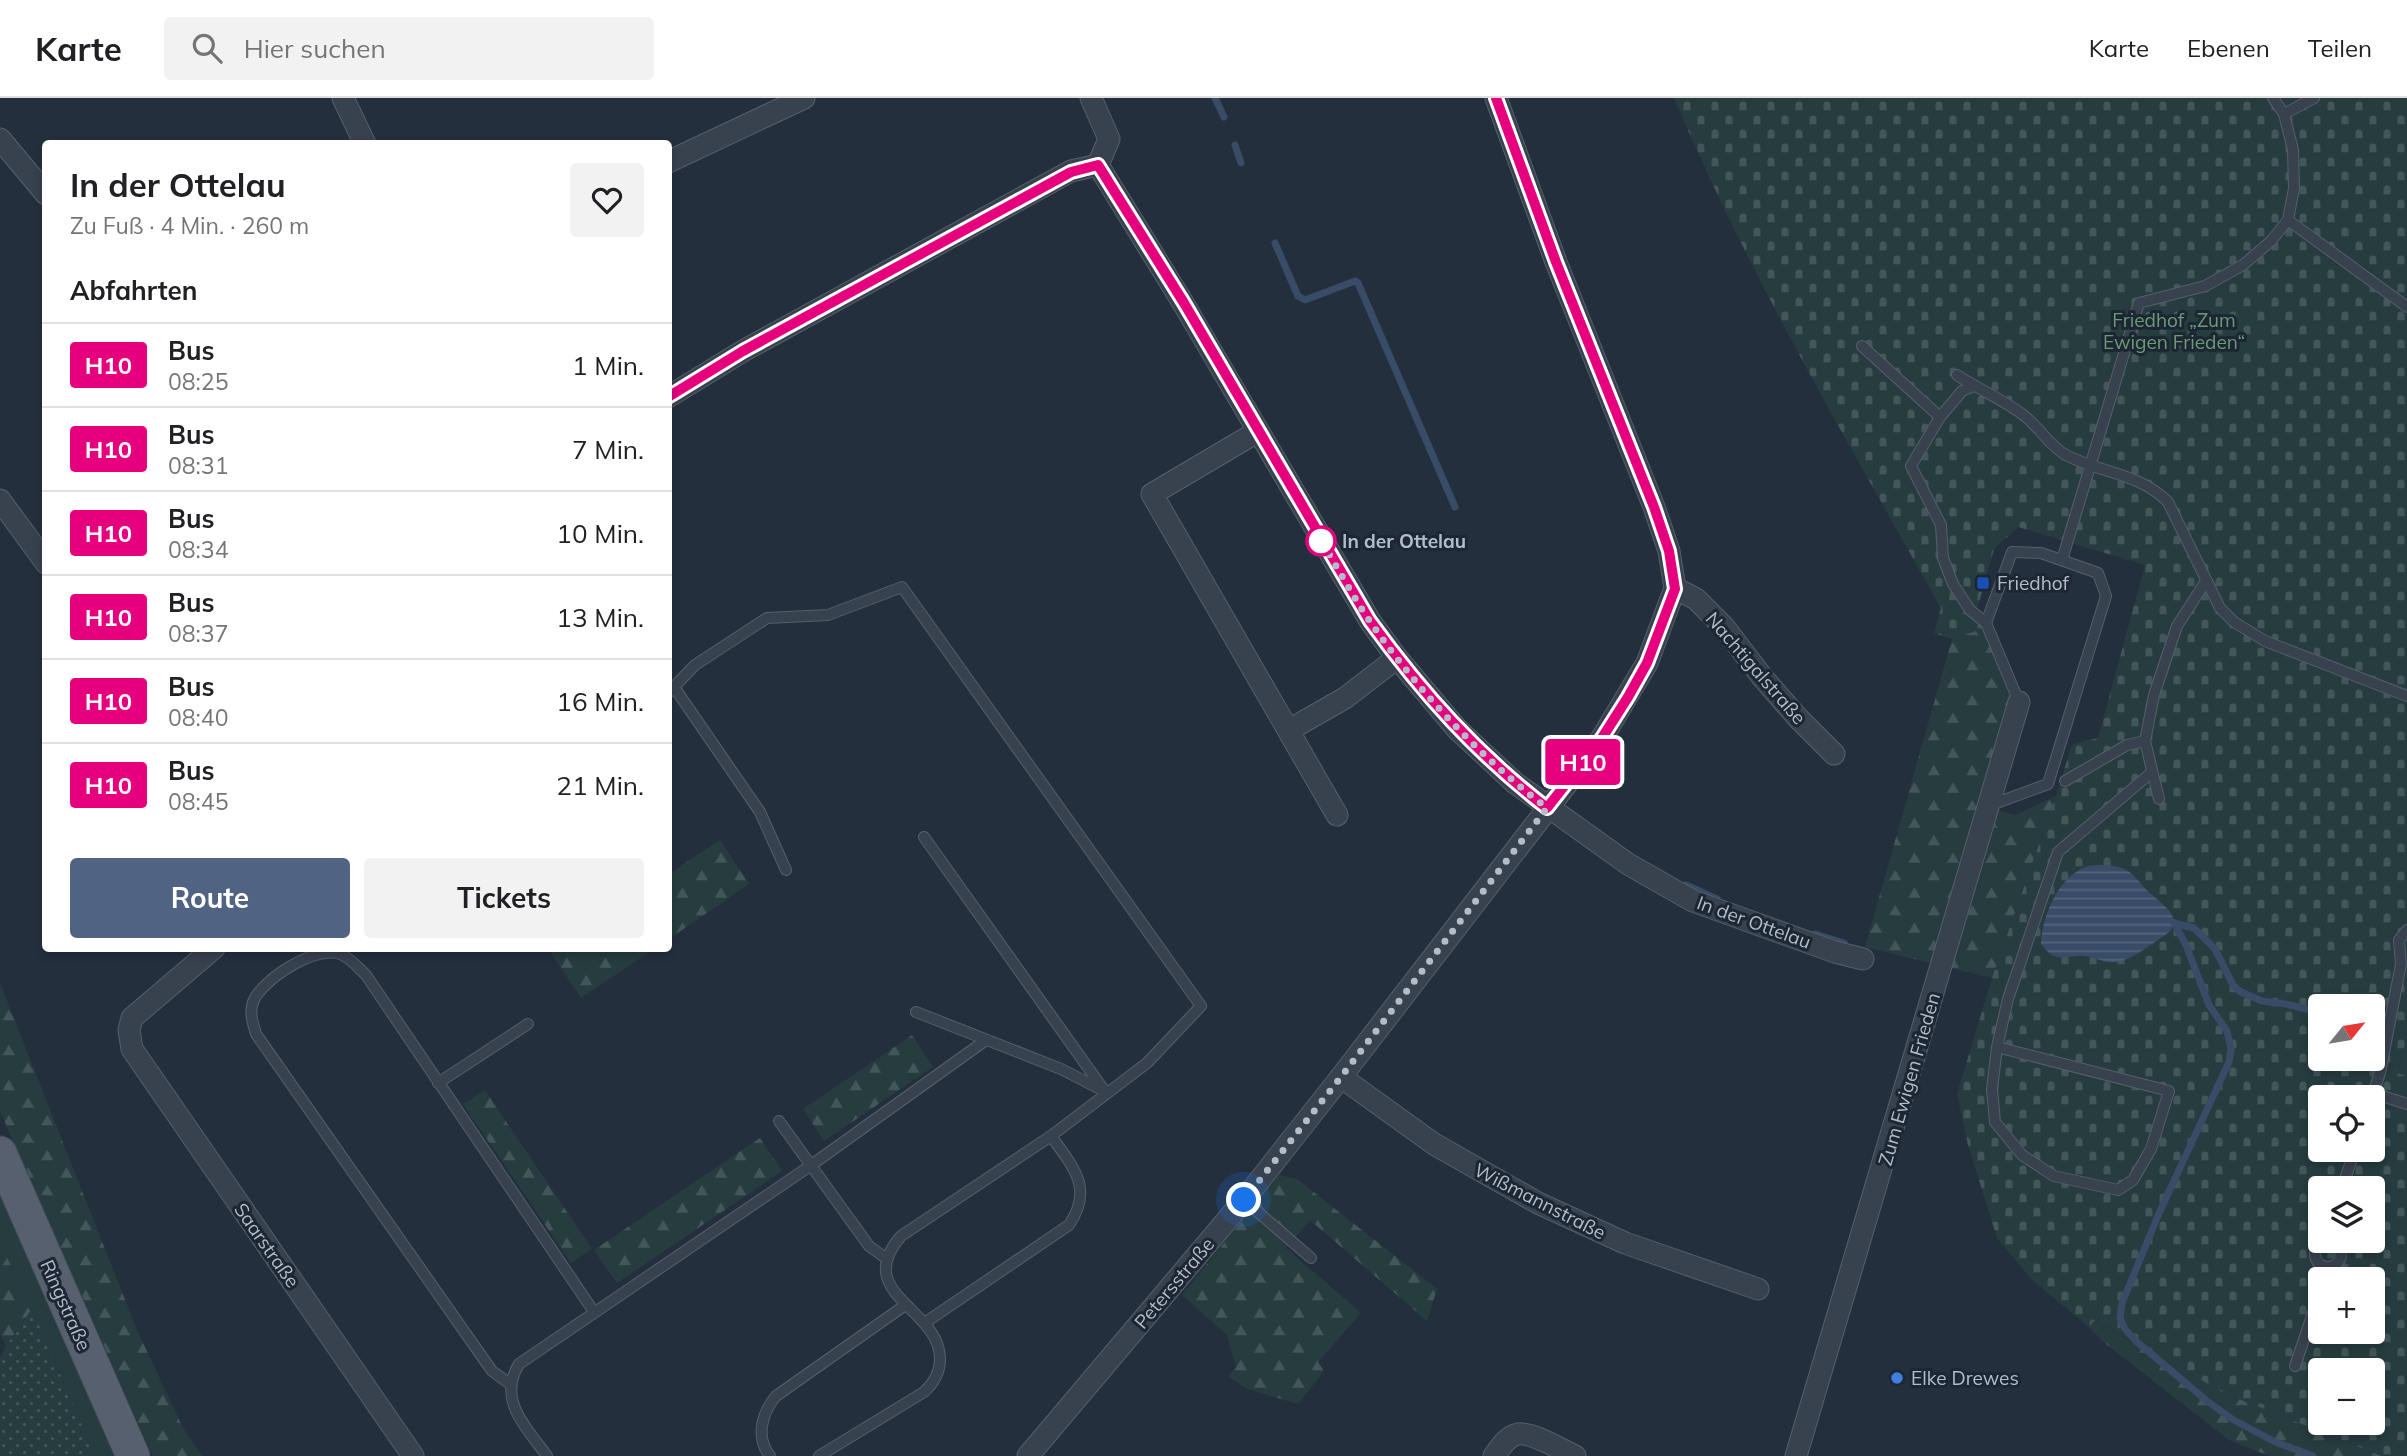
<!DOCTYPE html>
<html lang="de">
<meta charset="utf-8">
<style>
:root{--surface:#fff;--page:#f2f2f2;--text:#202124;--muted:#757577;--line:#e0e0e0;--accent:#506383}
body{margin:0;font-family:Mulish,sans-serif;background:var(--page);color:var(--text);height:100vh;display:flex;flex-direction:column;font-size:26px;white-space:nowrap}
*{box-sizing:border-box;margin:0}
p{font-size:23px;color:var(--muted)}
.icon{flex:none;width:38px;height:38px;fill:none;stroke:currentColor;stroke-width:2;stroke-linecap:round;stroke-linejoin:round}
.map{position:relative;flex:1;overflow:hidden}
.side{position:absolute;left:42px;top:42px;width:630px;height:812px;display:flex;flex-direction:column;background:var(--surface);border-radius:7px;box-shadow:0 4px 10px #0003}
.side>*{flex:none}
.badge{padding:0 14px;border-radius:5px;font-size:24px;line-height:46px}
.needle{width:46px;rotate:60deg}
.buttons{position:absolute;left:2308px;top:896px;display:grid;gap:14px}
.buttons a{display:grid;place-items:center;width:77px;height:77px;border-radius:7px;background:var(--surface);box-shadow:0 4px 10px #0003;font-size:35px}
.you{position:absolute;width:35px;height:35px;margin:-18px;border:5px solid #fff;border-radius:50%;background:#1a73e8;box-shadow:0 0 0 10px #1a73e833}
.map>.badge{position:absolute;translate:-50% -50%;box-shadow:0 0 0 4px #fff}
h2{padding:0 28px;font-size:26px;line-height:63px}
.round{display:grid;place-items:center;flex:none;width:74px;height:74px;border-radius:7px;background:var(--page)}
.overview{display:flex;align-items:center;justify-content:space-between;height:119px;padding:0 28px}
h1{font-size:33px;font-weight:700;line-height:52px}
.action{display:flex;gap:14px;margin-top:auto;padding:14px 28px}
.action a{flex:1;height:80px;border-radius:7px;background:var(--accent);color:#fff;font-size:28px;font-weight:700;line-height:80px;text-align:center}
.action a+a{background:var(--page);color:var(--text)}
ul{padding:0;list-style:none}
li{display:flex;align-items:center;gap:21px;height:84px;padding:0 28px;border-top:2px solid var(--line)}
li div{flex:1}
li b{display:block;font-size:26px}
li em{font-style:normal}
li .badge{min-width:77px;font-weight:700;text-align:center}
header{display:flex;align-items:center;gap:42px;box-sizing:border-box;height:98px;padding:0 35px;background:var(--surface);border-bottom:2px solid var(--line)}
header strong{font-size:33px}
nav{display:flex;gap:38px;margin-inline-start:auto;font-size:24px}
.search{width:490px;height:63px;background:var(--page);display:flex;align-items:center;gap:18px;box-sizing:border-box;padding:0 24px;border-radius:7px;color:var(--muted);font-size:26px}
.map>svg:first-child{display:block}
.grass{fill:#263c3f}
.forest{fill:url(#forest-firs)}
.cemetery{fill:url(#cemetery-stones);fill-rule:evenodd}
.park{fill:url(#park-dots)}
.water{fill:url(#water-rules)}
.lines{fill:none;stroke-linecap:round;stroke-linejoin:round}
.stream{stroke:#394c67;stroke-width:7}
.service-casing{stroke:#565f6c;stroke-width:12}
.minor-casing{stroke:#565f6c;stroke-width:23}
.primary-casing{stroke:#414a57;stroke-width:35}
.service{stroke:#38414e;stroke-width:10}
.minor{stroke:#38414e;stroke-width:21}
.primary{stroke:#56606e;stroke-width:33}
.line-casing{stroke:#fff;stroke-width:16}
.line{stroke:#e6007e;stroke-width:10}
.walk{stroke:#b4bcc9;stroke-width:7;stroke-dasharray:0 12.6}
.stop-dot{fill:#fff;stroke:#e6007e;stroke-width:3.5}
.transit-dot{fill:#1a4fb4;stroke:#1d2633;stroke-width:2.5}
.shop-dot{fill:#3f7fe0;stroke:#1d2633;stroke-width:2.5}
.labels{text-anchor:middle;dominant-baseline:central;stroke-width:6;stroke-linejoin:round;paint-order:stroke}
.park-label{font-size:19px;fill:#6b9a76;stroke:#1d2633}
.stop-label{font-size:19px;font-weight:bold;fill:#b4bcc9;stroke:#1d2633;text-anchor:start}
.poi-label{font-size:19px;fill:#b4bcc9;stroke:#1d2633;text-anchor:start}
.street-label{font-size:19px;fill:#b4bcc9;stroke:#1d2633}
</style>
<header>
<strong>Karte</strong>
<div class="search"><svg class="icon" aria-label="search" viewBox="0 0 24 24"><circle cx="10" cy="10" r="6"/><path d="M15 15l6 6"/></svg>Hier suchen</div>
<nav><a>Karte</a><a>Ebenen</a><a>Teilen</a></nav>
</header>
<div class="map">
<svg width="2407" height="1358" viewBox="0 0 2407 1358">
<defs>
<pattern id="forest-firs" width="22" height="20" patternUnits="userSpaceOnUse" patternTransform="scale(1.75)"><rect width="22" height="20" fill="#263c3f"/><path d="M5 1l3.5 6h-7zM16 11l3.5 6h-7z" fill="#435659"/></pattern>
<pattern id="cemetery-stones" width="16" height="16" patternUnits="userSpaceOnUse" patternTransform="scale(1.75)"><rect width="16" height="16" fill="#263c3f"/><path d="M2 7V4a2 2 0 0 1 4 0v3zM10 15v-3a2 2 0 0 1 4 0v3z" fill="#435659"/></pattern>
<pattern id="park-dots" width="8" height="8" patternUnits="userSpaceOnUse" patternTransform="scale(1.75)"><rect width="8" height="8" fill="#263c3f"/><path d="M2 2h.1M6 6h.1" fill="none" stroke="#435659" stroke-width="1.8" stroke-linecap="round"/></pattern>
<pattern id="water-rules" width="6" height="5" patternUnits="userSpaceOnUse" patternTransform="scale(1.75)"><rect width="6" height="5" fill="#394c67"/><path d="M0 2.5h6" fill="none" stroke="#53647b"/></pattern>
</defs>
<rect width="100%" height="100%" fill="#242f3e"/>
<g class="grass">
<polygon points="2407,940 2407,978 2397,976"/>
<polygon points="0,1094 114,1358 95,1358 32,1211 0,1145"/>
</g>
<g class="forest">
<polygon points="1984,530 2011,601 1980,707 2015,717 2056,698 1992,880 1865,849 1952,541"/>
<polygon points="720,742 749,786 669,841 669,776"/>
<polygon points="559,850 654,850 654,851 581,900 551,855"/>
<polygon points="0,885 137,1232 183,1330 202,1358 153,1358 0,1013"/>
<polygon points="912,937 933,969 824,1043 803,1011"/>
<polygon points="485,992 592,1151 571,1165 463,1006"/>
<polygon points="760,1040 782,1073 617,1185 594,1152"/>
<polygon points="1279,1077 1297,1081 1437,1191 1427,1223 1310,1122 1286,1150 1361,1215 1318,1264 1324,1273 1298,1306 1247,1291 1228,1278 1236,1269 1227,1237 1182,1197"/>
<polygon points="0,1145 32,1211 6,1248 0,1236"/>
<polygon points="2094,1222 2224,1295 2382,1358 2271,1358 2256,1353 2229,1342 2106,1246 2089,1229"/>
</g>
<path class="cemetery" d="M1674,0h733v940l-10,35 10,3v380h-25l-158,-63 -129,-73 -6,7 -57,-47 -35,-42 -29,-93 -11,-51 35,-116 64,-182 16,-52 26,-6 47,-173 -127,-38 -24,22 -17,61 7,18 -32,11 -18,-6 7,-25c-94,-167 -192,-333 -267,-510zM2320,908h53v53h-53zM2320,999h53v53h-53zM2320,1090h53v53h-53zM2320,1181h53v53h-53zM2320,1272h53v53h-53z"/>
<polygon class="park" points="32,1211 95,1358 0,1358 0,1260 6,1248"/>
<path class="water" d="M2108,767c29,5 24,12 43,29 8,7 24,18 23,29 -1,8 -9,12 -15,16 -13,9 -26,20 -43,23 -10,2 -21,-5 -31,-6 -9,-1 -19,3 -28,1 -7,-2 -11,-7 -16,-13 1,-26 15,-62 40,-75 8,-5 18,-4 27,-4z"/>
<g class="lines">
<g class="stream">
<polyline points="1215,0 1224,19"/>
<polyline points="1235,47 1241,65"/>
<polyline points="1275,145 1298,198 1305,202 1355,183 1358,185 1455,409"/>
<polyline points="1686,787 1717,801"/>
<polyline points="2174,825 2186,847 2209,907 2227,933 2231,951 2229,964 2160,1113 2122,1205 2120,1220 2125,1231 2136,1243 2207,1303 2232,1321 2275,1344 2313,1358"/>
<polyline points="2174,825 2194,830 2215,851 2233,887 2241,894 2262,903 2286,906 2320,915"/>
<polyline points="1815,836 1844,845"/>
<polyline points="2373,929 2379,931"/>
</g>
<defs>
<g id="service">
<polyline points="2284,16 2314,0"/>
<polyline points="2288,122 2407,209"/>
<polyline points="1862,248 1940,319 1911,368 1941,427 1943,460 1953,486 1970,512 1986,525 2019,604"/>
<path d="M1957,277c21,14 45,24 65,39 16,11 27,32 44,41 34,18 74,18 102,47l52,106 14,14 31,19 142,55"/>
<polyline points="1940,319 1962,293 1974,288"/>
<polyline points="2062,462 2139,205 2205,188 2243,167 2271,143 2288,122 2294,90 2293,52 2284,16 2273,0"/>
<polyline points="1986,525 2012,454 2041,455 2098,475 2106,498 2048,686 1988,708"/>
<polyline points="674,589 760,714 786,772"/>
<path d="M668,595l27,-28 72,-47 61,-3 74,-28 299,419 -54,57 -96,73 -150,100c-50,58 39,72 39,123 0,14 -6,24 -16,33l-105,64"/>
<polyline points="2065,683 2127,647 2145,643"/>
<polyline points="2159,701 2145,643 2154,597 2177,528 2206,483"/>
<polyline points="924,739 1106,995"/>
<polyline points="916,914 1061,971 1104,993"/>
<polyline points="1997,949 2169,993 2151,1051 2133,1082 2118,1092 2054,1078 2022,1057 1995,1024 1992,991 1997,949 2008,901 2058,754 2152,674"/>
<polyline points="438,985 528,926"/>
<polyline points="2373,995 2407,1006"/>
<polyline points="2372,999 2380,975 2401,866 2399,842 2407,832"/>
<polyline points="779,1023 869,1148 887,1161"/>
<polyline points="2342,1090 2355,1052"/>
<polyline points="1244,1102 1311,1160"/>
<circle cx="2328" cy="1156" r="13"/>
<path d="M926,1224l143,-97c25,-37 4,-58 -18,-89"/>
<polyline points="2295,1268 2320,1194"/>
<path d="M510,1286l-18,-13 -236,-337c-3,-11 -7,-20 -3,-32 9,-23 63,-57 87,-48 11,4 18,14 26,21l228,337"/>
<path d="M547,1358c-21,-29 -50,-56 -28,-92l291,-198 176,-126"/>
<path d="M770,1358c-15,-19 -8,-43 6,-60l128,-90"/>
</g>
<g id="minor">
<polyline points="343,0 365,46"/>
<polyline points="1091,0 1109,41 1098,67"/>
<polyline points="0,41 46,96"/>
<polyline points="668,64 804,0"/>
<polyline points="1098,67 1183,205 1370,523 1397,560 1457,631 1515,685 1628,766 1693,803 1835,854 1863,861"/>
<polyline points="668,299 743,253 1071,73 1098,67"/>
<polyline points="1257,334 1152,396 1337,717"/>
<polyline points="0,402 46,465"/>
<polyline points="1675,490 1696,501 1724,529 1763,580 1798,620 1834,656"/>
<polyline points="1289,632 1345,600 1397,560"/>
<polyline points="214,850 132,920 129,932 132,951 413,1358"/>
<polyline points="1341,979 1434,1046 1538,1105 1625,1145 1758,1191"/>
<polyline points="1028,1358 1244,1102 1341,979 1602,640 1647,565 1675,490 1669,453 1654,409 1556,164 1496,0"/>
<path d="M1494,1358c6,-8 13,-20 24,-22 14,-2 44,16 57,22"/>
<polyline points="1796,1358 2019,604"/>
</g>
<polyline id="primary" points="0,1055 133,1358"/>
</defs>
<use href="#service" class="service-casing"/>
<use href="#minor" class="minor-casing"/>
<use href="#primary" class="primary-casing"/>
<use href="#service" class="service"/>
<use href="#minor" class="minor"/>
<use href="#primary" class="primary"/>
</g>
<g class="lines">
<defs>
<path id="line" d="M668,299l75,-46 328,-179 27,-7 86,138 186,318c53,73 106,132 177,187l55,-70 26,-41 19,-34 28,-74 -6,-38 -15,-44 -98,-245 -60,-164"/>
</defs>
<use href="#line" class="line-casing"/>
<use href="#line" class="line"/>
<path class="walk" d="M1244,1102l97,-123 206,-269c-68,-52 -127,-115 -176,-185 -18,-26 -33,-55 -50,-82"/>
</g>
<circle class="stop-dot" cx="1321" cy="443" r="14"/>
<rect class="transit-dot" x="1976" y="478" width="14" height="14" rx="3.5"/>
<circle class="shop-dot" cx="1897" cy="1280" r="7"/>
<g class="labels">
<g class="park-label">
<text x="2174" y="222">Friedhof „Zum<tspan x="2174" dy="22">Ewigen Frieden“</tspan></text>
</g>
<g class="stop-label">
<text x="1342" y="443">In der Ottelau</text>
</g>
<g class="poi-label">
<text x="1997" y="485">Friedhof</text>
<text x="1911" y="1280">Elke Drewes</text>
</g>
<g class="street-label">
<text transform="translate(1756 570) rotate(49)">Nachtigalstraße</text>
<text transform="translate(1754 824) rotate(20)">In der Ottelau</text>
<text transform="translate(1909 981) rotate(-74)">Zum Ewigen Frieden</text>
<text transform="translate(1540 1103) rotate(27)">Wißmannstraße</text>
<text transform="translate(267 1147) rotate(55)">Saarstraße</text>
<text transform="translate(1174 1185) rotate(-50)">Petersstraße</text>
<text transform="translate(66 1207) rotate(66)">Ringstraße</text>
</g>
</g>
</svg>
<div class="buttons">
<a><svg class="needle" viewBox="-14 -14 28 28"><path d="M0-13l5 13h-10z" fill="#e53935"/><path d="M0 13l5-13h-10z" fill="#757577"/></svg></a>
<a><svg class="icon" aria-label="locate" viewBox="0 0 24 24"><circle cx="12" cy="12" r="6"/><path d="M12 2v4M12 18v4M2 12h4M18 12h4"/></svg></a>
<a><svg class="icon" aria-label="layers" viewBox="0 0 24 24"><path d="M12 4l9 5-9 5-9-5zM3 14l9 5 9-5"/></svg></a>
<a>+</a>
<a>−</a>
</div>
<div class="you" style="left:1244px;top:1102px"></div>
<b class="badge" style="left:1583px;top:664px;background:#e6007e;color:#fff">H10</b>
<section class="side">
<div class="overview"><div><h1>In der Ottelau</h1><p>Zu Fuß · 4 Min. · 260 m</p></div><a class="round"><svg class="icon" aria-label="heart" viewBox="0 0 24 24"><path d="M12 20l-8-8c-3-5 5-10 8-4 3-6 11-1 8 4z"/></svg></a></div>
<h2>Abfahrten</h2>
<ul>
<li><span class="badge" style="background:#e6007e;color:#fff">H10</span><div><b>Bus</b><p>08:25</p></div><em>1 Min.</em></li>
<li><span class="badge" style="background:#e6007e;color:#fff">H10</span><div><b>Bus</b><p>08:31</p></div><em>7 Min.</em></li>
<li><span class="badge" style="background:#e6007e;color:#fff">H10</span><div><b>Bus</b><p>08:34</p></div><em>10 Min.</em></li>
<li><span class="badge" style="background:#e6007e;color:#fff">H10</span><div><b>Bus</b><p>08:37</p></div><em>13 Min.</em></li>
<li><span class="badge" style="background:#e6007e;color:#fff">H10</span><div><b>Bus</b><p>08:40</p></div><em>16 Min.</em></li>
<li><span class="badge" style="background:#e6007e;color:#fff">H10</span><div><b>Bus</b><p>08:45</p></div><em>21 Min.</em></li>
</ul>
<div class="action"><a>Route</a><a>Tickets</a></div>
</section>
</div>
